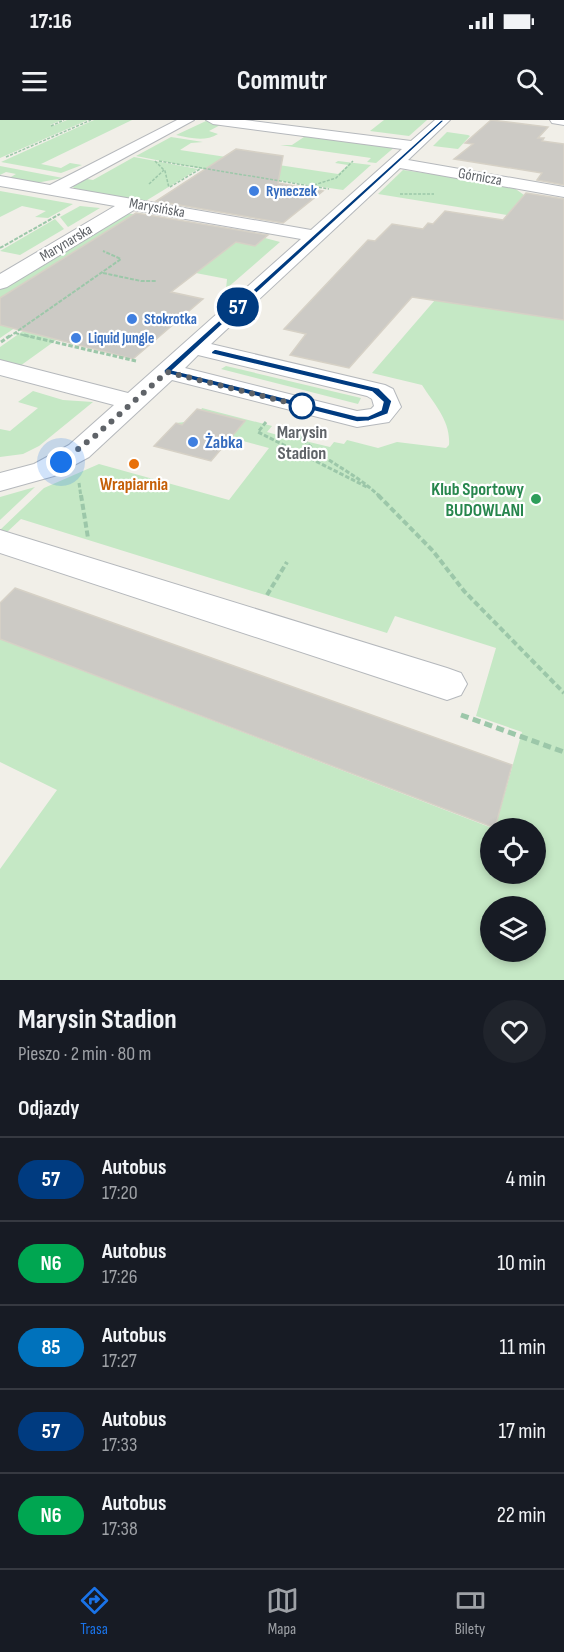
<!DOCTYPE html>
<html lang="pl">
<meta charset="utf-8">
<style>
:root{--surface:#171b24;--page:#20242c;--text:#f1f3f6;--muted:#9ea1a6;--line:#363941;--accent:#1a73e8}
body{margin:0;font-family:"Sofia Sans Condensed",sans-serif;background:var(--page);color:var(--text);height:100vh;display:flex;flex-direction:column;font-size:22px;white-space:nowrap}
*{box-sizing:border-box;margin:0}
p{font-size:20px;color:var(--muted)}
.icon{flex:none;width:33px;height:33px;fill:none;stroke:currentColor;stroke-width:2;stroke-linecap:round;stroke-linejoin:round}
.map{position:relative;height:860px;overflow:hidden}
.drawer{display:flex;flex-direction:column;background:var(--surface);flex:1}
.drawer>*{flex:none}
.badge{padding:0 12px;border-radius:20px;font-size:21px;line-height:39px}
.controls{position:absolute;left:480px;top:698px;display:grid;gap:12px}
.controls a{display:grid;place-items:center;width:66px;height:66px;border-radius:50%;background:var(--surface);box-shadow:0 3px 9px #0003;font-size:30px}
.you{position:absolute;width:30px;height:30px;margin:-15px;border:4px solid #fff;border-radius:50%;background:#1a73e8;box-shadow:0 0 0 9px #1a73e833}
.map>.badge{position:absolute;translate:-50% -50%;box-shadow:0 0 0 3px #fff}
h2{padding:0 18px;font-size:22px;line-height:54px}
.round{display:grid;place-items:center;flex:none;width:63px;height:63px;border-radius:32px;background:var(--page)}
.overview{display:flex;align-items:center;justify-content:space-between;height:102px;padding:0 18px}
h1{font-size:28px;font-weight:700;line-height:45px}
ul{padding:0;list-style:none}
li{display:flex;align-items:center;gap:18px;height:84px;padding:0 18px;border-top:2px solid var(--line)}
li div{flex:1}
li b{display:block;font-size:22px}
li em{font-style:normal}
li .badge{min-width:66px;font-weight:700;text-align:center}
.status{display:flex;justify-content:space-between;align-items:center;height:42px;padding:0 30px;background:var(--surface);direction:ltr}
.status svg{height:16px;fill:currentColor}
header{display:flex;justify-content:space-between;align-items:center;height:78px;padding:0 18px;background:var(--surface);font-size:27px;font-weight:700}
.tabs{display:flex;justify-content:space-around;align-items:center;height:84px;border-top:2px solid var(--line);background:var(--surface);font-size:16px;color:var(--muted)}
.tabs a{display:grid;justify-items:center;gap:3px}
.tabs .on{color:var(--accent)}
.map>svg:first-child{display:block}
.green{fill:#c5e8c5;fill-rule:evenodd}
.building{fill:#cccac5;stroke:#d6d1c6;stroke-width:1.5}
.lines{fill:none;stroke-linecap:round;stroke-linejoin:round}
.minor-casing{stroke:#b5b8bc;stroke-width:2}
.path-far4{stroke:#9cc7a9;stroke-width:1.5;stroke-dasharray:3 1.5;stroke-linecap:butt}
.path-far3{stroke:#9cc7a9;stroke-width:2;stroke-dasharray:4 1.5;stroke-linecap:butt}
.path-far2{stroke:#9cc7a9;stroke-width:3;stroke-dasharray:4.5 2;stroke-linecap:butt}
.path-far1{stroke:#9cc7a9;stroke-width:4;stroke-dasharray:6 3;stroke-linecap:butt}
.path{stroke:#9cc7a9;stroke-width:5;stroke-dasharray:8 4.5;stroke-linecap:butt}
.minor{fill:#fff;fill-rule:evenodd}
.line{fill:#003b80;stroke:#fff;stroke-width:1.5}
.walk{stroke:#5f6368;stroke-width:6;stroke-dasharray:0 10.8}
.shop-dot{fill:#3f7fe0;stroke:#fff;stroke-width:2}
.stop-dot{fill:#fff;stroke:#003b80;stroke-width:3}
.food-dot{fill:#e8710a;stroke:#fff;stroke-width:2}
.leisure-dot{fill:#2e9e5b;stroke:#fff;stroke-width:2}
.labels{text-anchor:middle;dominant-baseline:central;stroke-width:4.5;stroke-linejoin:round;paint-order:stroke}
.far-street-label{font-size:15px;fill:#5f6368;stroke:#fff}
.far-shop-label{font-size:15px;font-weight:bold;fill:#366cbe;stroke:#fff;text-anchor:start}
.stop-label{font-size:18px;font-weight:bold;fill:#5f6368;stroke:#fff}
.shop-label{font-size:18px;font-weight:bold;fill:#366cbe;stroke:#fff;text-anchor:start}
.food-label{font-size:18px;font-weight:bold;fill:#c56008;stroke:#fff}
.leisure-label{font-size:18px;font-weight:bold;fill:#27864d;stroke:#fff;text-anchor:end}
</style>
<div class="status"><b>17:16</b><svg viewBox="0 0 49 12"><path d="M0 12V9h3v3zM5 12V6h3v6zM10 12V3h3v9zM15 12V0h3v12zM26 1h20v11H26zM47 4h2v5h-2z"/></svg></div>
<header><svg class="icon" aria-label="menu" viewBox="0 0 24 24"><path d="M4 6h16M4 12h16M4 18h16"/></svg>Commutr<svg class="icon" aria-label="search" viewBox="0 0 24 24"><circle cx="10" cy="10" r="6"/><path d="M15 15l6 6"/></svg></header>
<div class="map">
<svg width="564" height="860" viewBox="0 0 564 860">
<rect width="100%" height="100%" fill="#f1efe8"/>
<g class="green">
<polygon points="0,0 62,0 50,5 53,6 67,0 88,0 0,38"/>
<polygon points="94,0 132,0 41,44 61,48 70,43 82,45 61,53 1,42"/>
<polygon points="384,0 427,0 409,16 370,11"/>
<path d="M206,1l18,2 -15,8 9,3c-13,8 -28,4 -42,1z"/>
<polygon points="447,12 468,15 470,16 458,29 433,26"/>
<polygon points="295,14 397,25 376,43 367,42 371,38 280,25 292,25 304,17"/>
<polygon points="171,17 203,22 191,23 180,30 338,54 348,45 335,43 338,41 371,45 343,70 202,49 136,36"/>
<polygon points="134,37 198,49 144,82 79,70 72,67 81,58 93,60"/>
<polygon points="0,46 63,58 36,63 9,58 16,54 6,52 0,55"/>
<polygon points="403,50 510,65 524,75 507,95 378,74"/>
<polygon points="0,71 73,84 48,98 35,97 46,91 22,86 0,97"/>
<polygon points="80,86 100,88 68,107 60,97"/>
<polygon points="121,92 149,97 255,126 265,118 280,122 226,169 227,159 180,150 148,154 20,246 0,241 0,227 116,146 108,145 0,218 0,167"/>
<polygon points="55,99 64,109 20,135 0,131"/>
<path d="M435,180l129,20v660h-564v-111l57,-79 -57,-28v-123l492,189 -2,45h46v-45h-41l27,-96 -46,-16 20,-68 -101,-32 -8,17 -366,-114 -15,14 -6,1v-4l44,-42 55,-24 130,36 40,-52 -93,-25 9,-1 38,10 12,-13 -34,-9 1,-2 70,18 -5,6 21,6 5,-7 16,4 -4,6 25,6 4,-5 10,2 3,-4 31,8 19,-6 49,6 3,-3c2,-24 -15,-41 -27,-60l-50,-12zM490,786h46v45h-46z"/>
<polygon points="226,246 361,278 358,284 221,249"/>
<polygon points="33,271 63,280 93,282 39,326 23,334 0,337 0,309 10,311 38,288 18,282"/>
<polygon points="35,367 0,400 0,377"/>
</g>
<g class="building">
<polygon points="491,0 548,7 538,18 544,18 542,21 564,24 564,65 537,60 542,53 454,39 473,24 465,23"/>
<polygon points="236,29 283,36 278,63 323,71 283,103 156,81"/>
<polygon points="526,73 564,79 564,200 412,177 349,248 290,235 306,214 284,209 368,120 375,121 392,104 423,109 428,103 433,104 445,91 503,100"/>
<polygon points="136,93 268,115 255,126 236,122 171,172 203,179 133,239 0,205 0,178"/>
<polygon points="197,289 245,301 211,341 154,326 176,303 182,305"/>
<polygon points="15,468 512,645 495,708 0,519 0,483"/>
</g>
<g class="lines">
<defs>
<g id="minor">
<path d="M177,0h17l-125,68 242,42 91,-81 -189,-25 -7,-4h39l166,21 24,-21h15l-42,40 156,27v10l-164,-29 -189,176 174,41 8,4 8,18 -12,15 -32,5 -185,-47 -83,77 -35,19 -54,15v-18l34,-9 35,-19 45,-40 -114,-30v-15l128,33 173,-154 -167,-29 -127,77 -7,2v-15l115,-68 -115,-20v-10l50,9zM198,235l169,41 5,3 2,7 -3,3 -14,2 -172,-43z"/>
<polygon points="550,0 564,0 564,5 552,3"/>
<polygon points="0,410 447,548 461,553 467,564 461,575 447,580 0,433"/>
</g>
</defs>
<use href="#minor" class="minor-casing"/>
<g class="path-far4">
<polyline points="51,6 64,0"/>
<polyline points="6,37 91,0"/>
<polyline points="155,41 165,51 169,68"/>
<polyline points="159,41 329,69"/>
<polyline points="149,64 164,50"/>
<polyline points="314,65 336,58 353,41"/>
<polyline points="170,67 200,49"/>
<polyline points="400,74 434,74"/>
</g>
<g class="path-far3">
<polyline points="0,128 60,94"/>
<polyline points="103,153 141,161 157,161"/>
<polyline points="15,213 31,217"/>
<polyline points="9,217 121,139 103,131"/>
</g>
<g class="path-far2">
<polyline points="24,215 136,241"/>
<polyline points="1,222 11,215"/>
<polyline points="266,302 258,312 367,367"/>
<path d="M295,310c20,28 60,41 85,67"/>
<polyline points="79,363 81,377"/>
</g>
<g class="path-far1">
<polyline points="81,375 88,418"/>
<polyline points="378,375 433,431 464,471 564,573"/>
<polyline points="267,475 287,442"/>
</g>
<polyline class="path" points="461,595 564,632"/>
<use href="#minor" class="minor"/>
</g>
<polygon class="line" points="441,0 445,0 173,250 357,296 368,296 381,290 383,282 372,272 212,234 211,232 215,229 379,268 392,281 388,294 369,301 357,302 164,253 164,250"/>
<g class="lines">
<polyline class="walk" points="61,342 95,316 167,252 302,286"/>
</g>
<g class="shop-dot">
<circle cx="254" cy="71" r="6"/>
<circle cx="132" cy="199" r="6"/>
<circle cx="76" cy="218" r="6"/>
<circle cx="193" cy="322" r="6"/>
</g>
<circle class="stop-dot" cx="302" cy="286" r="12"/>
<circle class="food-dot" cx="134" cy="344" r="6"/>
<circle class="leisure-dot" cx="536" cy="379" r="6"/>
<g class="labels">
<g class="far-street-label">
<text transform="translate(480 57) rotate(10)">Górnicza</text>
<text transform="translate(157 88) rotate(10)">Marysińska</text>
<text transform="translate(66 123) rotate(-31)">Marynarska</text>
</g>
<g class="far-shop-label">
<text x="266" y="71">Ryneczek</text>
<text x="144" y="199">Stokrotka</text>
<text x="88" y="218">Liquid Jungle</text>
</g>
<g class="stop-label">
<text x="302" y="312">Marysin<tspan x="302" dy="21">Stadion</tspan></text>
</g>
<g class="shop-label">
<text x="205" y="322">Żabka</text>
</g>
<g class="food-label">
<text x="134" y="364">Wrapiarnia</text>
</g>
<g class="leisure-label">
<text x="524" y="369">Klub Sportowy<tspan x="524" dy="21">BUDOWLANI</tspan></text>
</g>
</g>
</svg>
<div class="controls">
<a><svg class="icon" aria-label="locate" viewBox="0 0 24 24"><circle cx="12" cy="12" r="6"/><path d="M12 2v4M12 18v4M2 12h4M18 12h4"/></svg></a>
<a><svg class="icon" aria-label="layers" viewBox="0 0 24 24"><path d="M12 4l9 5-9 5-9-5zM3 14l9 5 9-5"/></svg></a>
</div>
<div class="you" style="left:61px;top:342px"></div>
<b class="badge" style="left:238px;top:187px;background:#003b80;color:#fff">57</b>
</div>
<section class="drawer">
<div class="overview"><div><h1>Marysin Stadion</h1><p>Pieszo · 2 min · 80 m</p></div><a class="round"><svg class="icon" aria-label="heart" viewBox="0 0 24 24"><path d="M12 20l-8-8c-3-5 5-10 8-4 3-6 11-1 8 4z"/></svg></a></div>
<h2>Odjazdy</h2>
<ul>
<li><span class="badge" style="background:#003b80;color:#fff">57</span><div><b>Autobus</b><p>17:20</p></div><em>4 min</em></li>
<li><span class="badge" style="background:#00a651;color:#fff">N6</span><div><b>Autobus</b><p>17:26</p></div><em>10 min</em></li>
<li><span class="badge" style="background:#0072bc;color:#fff">85</span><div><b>Autobus</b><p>17:27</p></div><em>11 min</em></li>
<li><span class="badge" style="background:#003b80;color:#fff">57</span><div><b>Autobus</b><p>17:33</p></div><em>17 min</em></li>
<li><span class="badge" style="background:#00a651;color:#fff">N6</span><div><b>Autobus</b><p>17:38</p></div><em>22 min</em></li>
</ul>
</section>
<nav class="tabs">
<a class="on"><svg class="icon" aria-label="directions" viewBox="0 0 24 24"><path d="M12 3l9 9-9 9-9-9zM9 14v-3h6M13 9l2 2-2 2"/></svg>Trasa</a>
<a><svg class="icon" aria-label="map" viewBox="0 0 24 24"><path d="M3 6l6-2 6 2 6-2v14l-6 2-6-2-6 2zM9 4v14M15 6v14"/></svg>Mapa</a>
<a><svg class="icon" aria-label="tickets" viewBox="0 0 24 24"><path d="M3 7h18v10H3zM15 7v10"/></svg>Bilety</a>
</nav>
